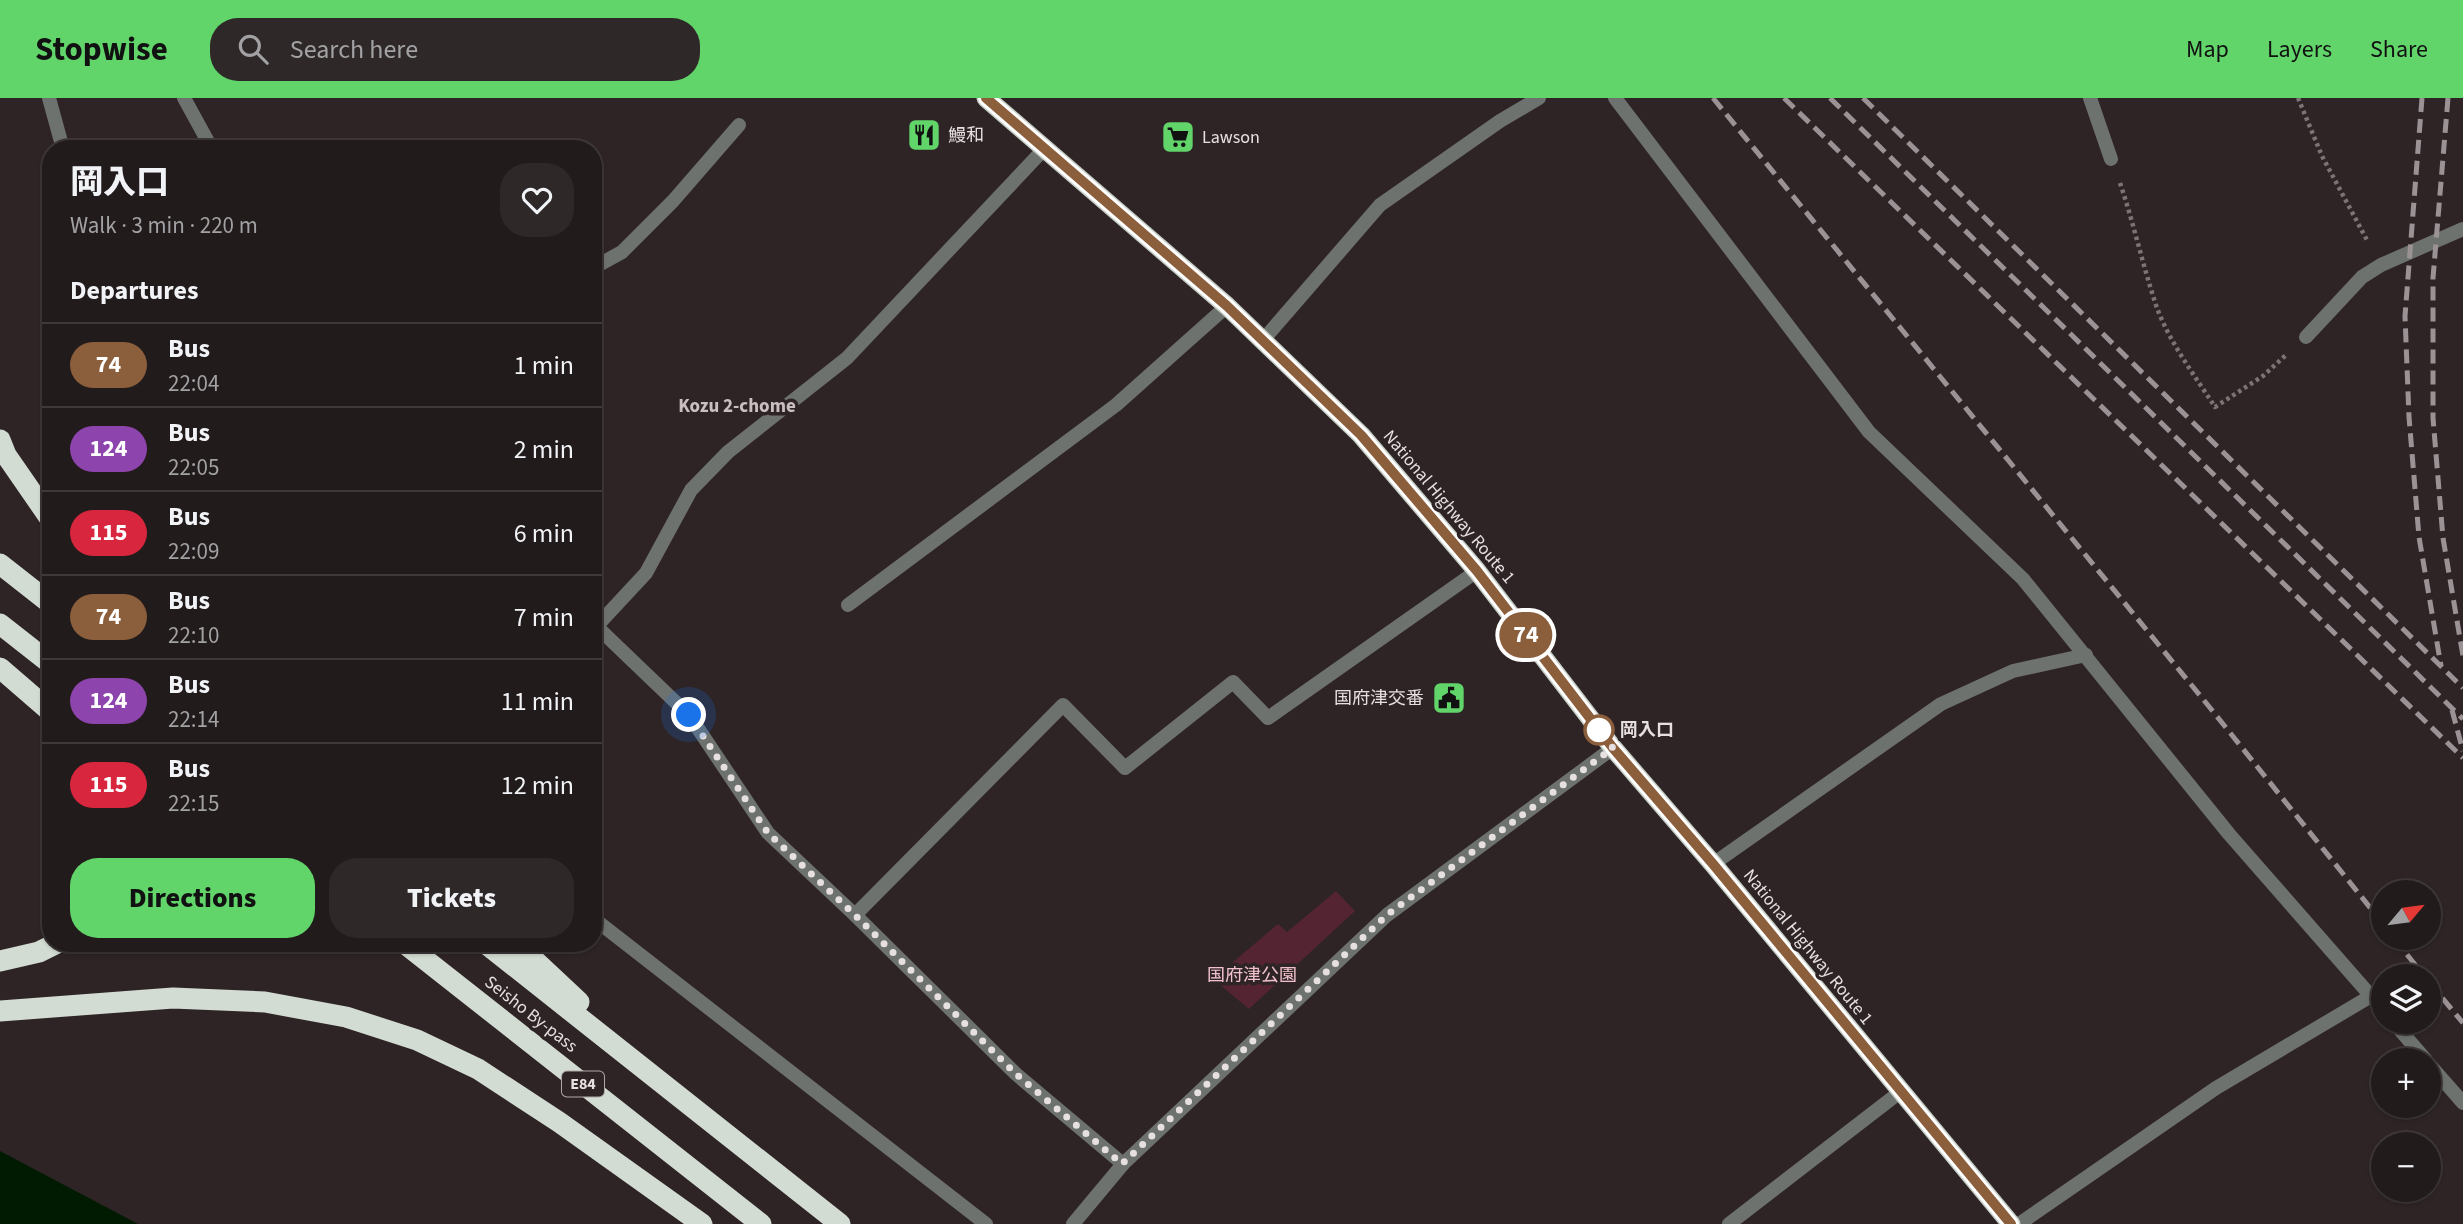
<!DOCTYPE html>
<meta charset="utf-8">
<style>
:root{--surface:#221b1c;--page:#2e2829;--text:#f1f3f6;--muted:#a2a1a3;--line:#3f393b;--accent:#61d46a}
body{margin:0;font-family:"Source Sans 3","Noto Sans JP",sans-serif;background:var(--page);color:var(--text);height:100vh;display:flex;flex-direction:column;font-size:26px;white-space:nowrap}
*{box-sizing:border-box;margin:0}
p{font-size:23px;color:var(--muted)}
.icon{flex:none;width:38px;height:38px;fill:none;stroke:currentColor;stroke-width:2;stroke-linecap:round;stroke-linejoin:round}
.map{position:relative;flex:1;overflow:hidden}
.side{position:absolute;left:42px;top:42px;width:560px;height:812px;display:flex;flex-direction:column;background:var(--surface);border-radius:28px;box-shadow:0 2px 5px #0004,0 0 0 2px var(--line)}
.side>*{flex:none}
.badge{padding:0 14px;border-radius:23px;font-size:24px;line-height:46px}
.needle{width:46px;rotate:61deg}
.controls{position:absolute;left:2371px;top:782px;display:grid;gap:14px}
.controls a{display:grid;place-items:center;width:70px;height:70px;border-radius:50%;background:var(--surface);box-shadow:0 2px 5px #0004,0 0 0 2px var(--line);font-size:35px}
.you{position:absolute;width:35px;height:35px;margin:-18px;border:5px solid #fff;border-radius:50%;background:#1a73e8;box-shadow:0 0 0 10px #1a73e833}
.map>.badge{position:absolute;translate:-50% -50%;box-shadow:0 0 0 4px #fff}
h2{padding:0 28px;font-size:26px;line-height:63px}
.round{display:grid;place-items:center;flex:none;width:74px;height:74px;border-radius:28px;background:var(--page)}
.head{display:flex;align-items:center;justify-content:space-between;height:119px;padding:0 28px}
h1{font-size:33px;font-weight:800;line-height:52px}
.primary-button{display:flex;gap:14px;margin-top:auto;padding:14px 28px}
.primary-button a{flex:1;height:80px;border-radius:28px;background:var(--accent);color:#111;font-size:28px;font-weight:800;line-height:80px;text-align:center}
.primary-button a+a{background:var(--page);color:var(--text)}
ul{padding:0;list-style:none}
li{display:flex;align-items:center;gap:21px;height:84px;padding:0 28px;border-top:2px solid var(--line)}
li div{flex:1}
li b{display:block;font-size:26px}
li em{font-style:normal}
li .badge{min-width:77px;font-weight:700;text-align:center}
header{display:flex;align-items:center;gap:42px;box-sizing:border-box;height:98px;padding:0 35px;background:var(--accent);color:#111}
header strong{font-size:33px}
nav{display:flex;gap:38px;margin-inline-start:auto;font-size:24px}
.search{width:490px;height:63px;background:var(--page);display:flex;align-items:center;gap:18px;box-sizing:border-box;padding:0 24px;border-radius:28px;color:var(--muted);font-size:26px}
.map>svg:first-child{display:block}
.green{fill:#542433}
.water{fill:#001b01}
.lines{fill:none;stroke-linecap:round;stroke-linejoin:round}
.path{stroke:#7c7375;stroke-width:4.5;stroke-dasharray:3.5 3.5;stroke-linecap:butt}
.service{stroke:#6e726e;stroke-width:14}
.minor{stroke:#6e726e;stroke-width:14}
.trunk{stroke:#c4cdc4;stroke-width:19}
.motorway{stroke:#d3dcd3;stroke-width:21}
.rail{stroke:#9a9294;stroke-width:5;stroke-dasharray:14 7;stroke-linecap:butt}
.line-casing{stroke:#fff;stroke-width:16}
.line{stroke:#8b5e3c;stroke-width:10}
.walk{stroke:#e6e0e1;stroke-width:7;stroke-dasharray:0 12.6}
.stop-dot{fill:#fff;stroke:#8b5e3c;stroke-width:3.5}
.labels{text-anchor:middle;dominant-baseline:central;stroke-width:7;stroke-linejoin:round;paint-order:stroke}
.shield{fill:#2e2426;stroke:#afa8a9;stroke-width:2}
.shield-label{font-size:16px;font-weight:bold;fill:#e6e0e1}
.poi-label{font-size:18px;fill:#e6e0e1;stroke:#2e2426;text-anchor:start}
.street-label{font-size:18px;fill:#e6e0e1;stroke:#2e2426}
.stop-label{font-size:18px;font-weight:bold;fill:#e6e0e1;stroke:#2e2426;text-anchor:start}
.park-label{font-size:18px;fill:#f1c2cd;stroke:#2e2426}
.neighbourhood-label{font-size:19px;font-weight:bold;fill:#cbbec1;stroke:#2e2426}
</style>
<header>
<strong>Stopwise</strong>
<div class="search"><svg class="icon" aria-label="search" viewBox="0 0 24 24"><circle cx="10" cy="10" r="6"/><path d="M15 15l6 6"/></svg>Search here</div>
<nav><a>Map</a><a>Layers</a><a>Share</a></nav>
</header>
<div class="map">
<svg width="2463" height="1126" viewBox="0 0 2463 1126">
<rect width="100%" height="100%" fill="#2e2426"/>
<polygon class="green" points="1336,793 1355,813 1249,911 1213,881 1278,826 1287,834"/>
<polygon class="water" points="0,1053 138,1126 0,1126"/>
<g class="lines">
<g class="path">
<polyline points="2298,0 2322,58 2368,144"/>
<path d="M2120,85c14,41 23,84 37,125 13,35 38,68 58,99l48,-31 23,-21"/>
</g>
<g class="service">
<polyline points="593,170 622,154 673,103 739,27"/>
<polyline points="848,507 1116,307 1227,208"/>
<polyline points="1713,766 1941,606 2013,573 2086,557"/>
<polyline points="855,817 1063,607 1125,670 1233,584 1268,620 1477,473"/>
<polyline points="1729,1126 1900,994"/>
<polyline points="2019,1126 2216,990 2371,898"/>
</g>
<g class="minor">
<polyline points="49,0 63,51"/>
<polyline points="184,0 212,51"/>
<polyline points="1615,0 1869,334 2023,481 2229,736 2384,913"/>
<polyline points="2090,0 2111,61"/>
<polyline points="2306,239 2362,179 2381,167 2463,131"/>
<polyline points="1264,241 1380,107 1500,23 1539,0"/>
<polyline points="593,525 689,617 768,735 855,817 1016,976 1123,1066"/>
<polyline points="593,532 646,475 691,392 728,354 847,260 1046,49"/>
<polyline points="593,820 986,1126"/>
<polyline points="2393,924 2426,962"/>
<polyline points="2429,966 2463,1005"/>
<polyline points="1073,1126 1123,1066 1387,817 1613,650"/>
</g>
<polyline class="trunk" points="986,0 1227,208 1361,337 1477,473 1613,650 1713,766 2011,1126"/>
<g class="motorway">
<polyline points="0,342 6,357 51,422"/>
<polyline points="0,466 51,506"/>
<polyline points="0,526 51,566"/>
<polyline points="0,570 51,614"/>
<polyline points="404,845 761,1126"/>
<polyline points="485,845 840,1126"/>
<polyline points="516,845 579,904"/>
<polyline points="0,863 39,854 57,845"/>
<polyline points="0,913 173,900 265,904 346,919 417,942 478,971 559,1024 702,1126"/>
</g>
<g class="rail">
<polyline points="1713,0 2211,611 2384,827"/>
<polyline points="1784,0 2463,660"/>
<polyline points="1830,0 2463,621"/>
<polyline points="1863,0 2463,590"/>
<polyline points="2422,0 2405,218 2409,319 2419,439 2441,568"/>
<polyline points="2448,0 2433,180 2433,320 2443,440 2463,558"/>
<polyline points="2452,612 2463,653"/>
<polyline points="2394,840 2424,878"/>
<polyline points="2429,884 2463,925"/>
</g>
</g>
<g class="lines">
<defs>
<polyline id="line" points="986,0 1227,208 1361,337 1477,473 1613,650 1713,766 2011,1126"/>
</defs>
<use href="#line" class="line-casing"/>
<use href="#line" class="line"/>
<polyline class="walk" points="689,617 768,735 855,817 1016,976 1122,1066 1387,817 1613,650 1599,632"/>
</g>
<defs>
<symbol id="restaurant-square" viewBox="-11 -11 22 22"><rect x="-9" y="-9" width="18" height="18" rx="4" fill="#61d46a" stroke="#2e2426"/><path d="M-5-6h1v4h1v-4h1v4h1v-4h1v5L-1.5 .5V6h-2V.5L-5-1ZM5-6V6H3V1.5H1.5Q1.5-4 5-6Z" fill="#111"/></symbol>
<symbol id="supermarket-square" viewBox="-11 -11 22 22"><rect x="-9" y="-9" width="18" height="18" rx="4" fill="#61d46a" stroke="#2e2426"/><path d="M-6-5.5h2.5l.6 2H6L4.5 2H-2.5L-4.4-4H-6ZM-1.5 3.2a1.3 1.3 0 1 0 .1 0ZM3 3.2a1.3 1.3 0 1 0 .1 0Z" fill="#111"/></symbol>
<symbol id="civic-square" viewBox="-11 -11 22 22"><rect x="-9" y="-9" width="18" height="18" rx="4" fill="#61d46a" stroke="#2e2426"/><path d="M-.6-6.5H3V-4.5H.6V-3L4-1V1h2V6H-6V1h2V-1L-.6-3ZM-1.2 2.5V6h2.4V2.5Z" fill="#111"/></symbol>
</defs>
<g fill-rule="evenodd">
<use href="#restaurant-square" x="905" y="18" width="38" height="38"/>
<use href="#supermarket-square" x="1159" y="20" width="38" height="38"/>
<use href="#civic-square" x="1430" y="581" width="38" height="38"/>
</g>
<circle class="stop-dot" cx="1599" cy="632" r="14"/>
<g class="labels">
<rect class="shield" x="562" y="973.5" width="42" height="25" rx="5"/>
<g class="shield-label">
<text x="583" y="986">E84</text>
</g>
<g class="poi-label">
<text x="948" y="37">鰻和</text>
<text x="1202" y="39">Lawson</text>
<text x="1424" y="600" text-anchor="end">国府津交番</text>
</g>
<g class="street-label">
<text transform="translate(1449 409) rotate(50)">National Highway Route 1</text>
<text transform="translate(1808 849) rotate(51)">National Highway Route 1</text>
<text transform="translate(531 916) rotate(38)">Seisho By-pass</text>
</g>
<g class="stop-label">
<text x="1620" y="632">岡入口</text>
</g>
<g class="park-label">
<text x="1252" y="877">国府津公園</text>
</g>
<g class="neighbourhood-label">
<text x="737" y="308">Kozu 2-chome</text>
</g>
</g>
</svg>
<div class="controls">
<a><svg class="needle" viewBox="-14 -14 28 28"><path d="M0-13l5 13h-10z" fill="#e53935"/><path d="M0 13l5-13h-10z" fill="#a2a1a3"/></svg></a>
<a><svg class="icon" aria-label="layers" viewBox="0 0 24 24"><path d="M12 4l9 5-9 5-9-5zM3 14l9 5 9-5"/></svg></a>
<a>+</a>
<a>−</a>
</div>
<div class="you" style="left:689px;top:617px"></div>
<b class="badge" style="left:1526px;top:537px;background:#8b5e3c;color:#fff">74</b>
<section class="side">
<div class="head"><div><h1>岡入口</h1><p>Walk · 3 min · 220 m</p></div><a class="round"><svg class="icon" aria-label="heart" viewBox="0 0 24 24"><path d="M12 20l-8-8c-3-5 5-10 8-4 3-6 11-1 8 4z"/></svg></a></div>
<h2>Departures</h2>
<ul>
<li><span class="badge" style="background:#8b5e3c;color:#fff">74</span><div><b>Bus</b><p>22:04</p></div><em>1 min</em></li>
<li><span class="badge" style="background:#8e44ad;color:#fff">124</span><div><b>Bus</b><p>22:05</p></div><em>2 min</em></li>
<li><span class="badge" style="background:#d7263d;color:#fff">115</span><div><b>Bus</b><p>22:09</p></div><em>6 min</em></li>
<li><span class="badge" style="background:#8b5e3c;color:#fff">74</span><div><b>Bus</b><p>22:10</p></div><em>7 min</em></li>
<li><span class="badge" style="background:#8e44ad;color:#fff">124</span><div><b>Bus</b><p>22:14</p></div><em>11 min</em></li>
<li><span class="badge" style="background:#d7263d;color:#fff">115</span><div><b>Bus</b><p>22:15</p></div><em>12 min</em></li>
</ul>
<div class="primary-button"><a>Directions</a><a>Tickets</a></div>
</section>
</div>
